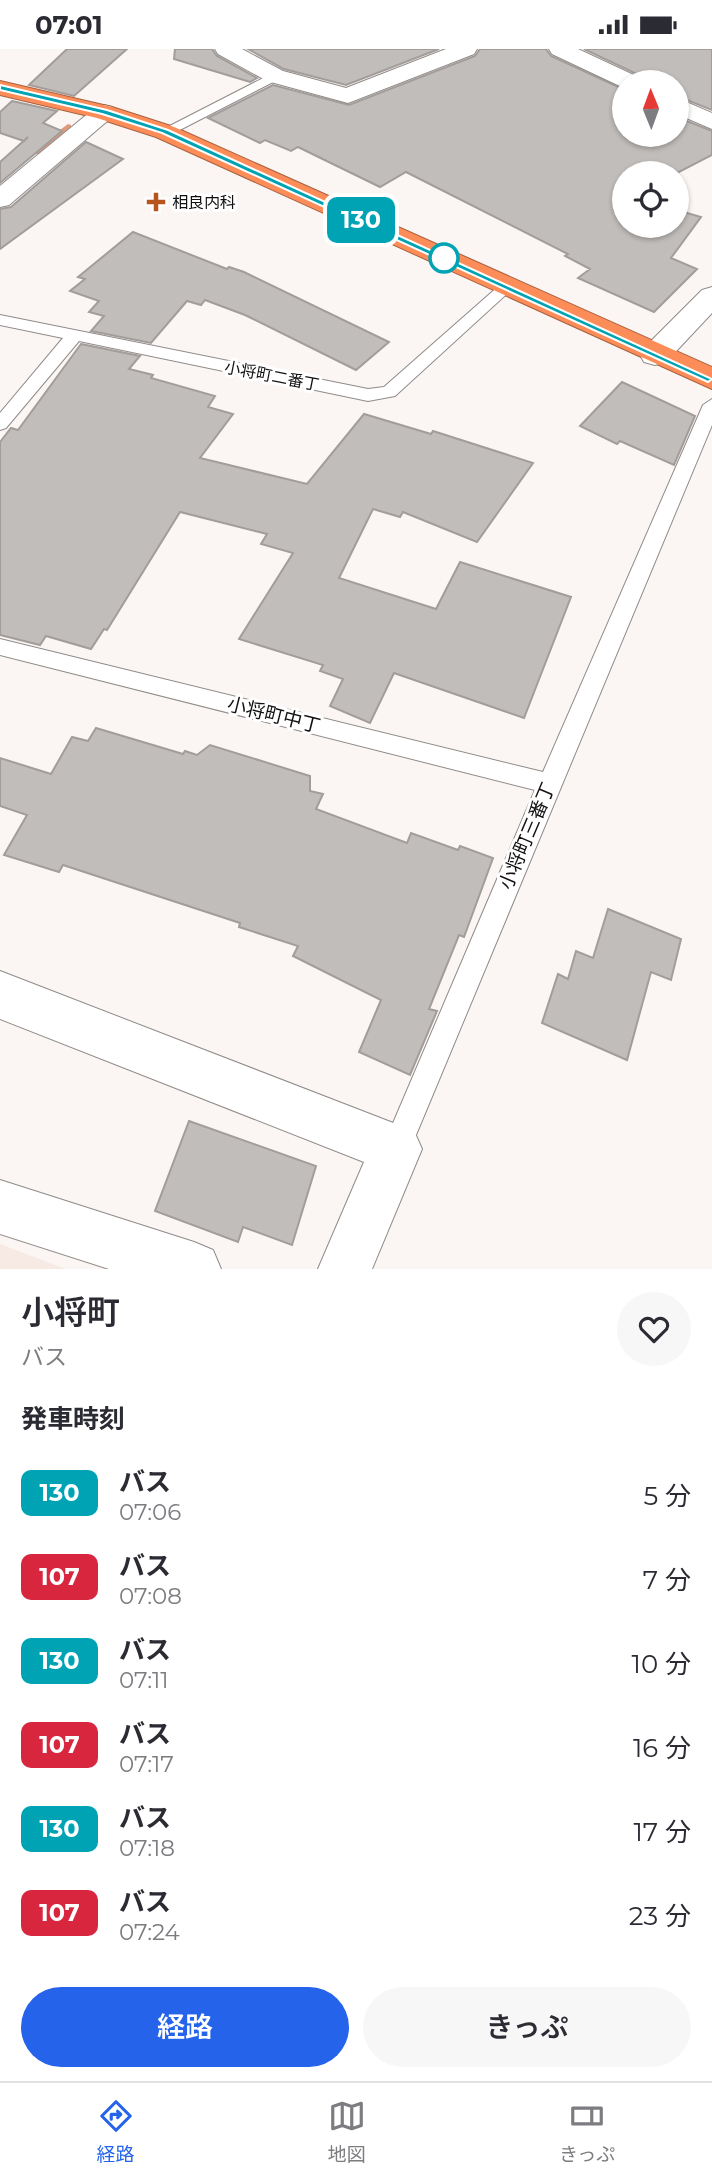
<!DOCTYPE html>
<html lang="ja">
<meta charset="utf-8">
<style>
:root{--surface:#fff;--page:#f7f7f7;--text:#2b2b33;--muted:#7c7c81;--line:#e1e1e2;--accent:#2563eb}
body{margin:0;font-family:Montserrat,"Noto Sans JP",sans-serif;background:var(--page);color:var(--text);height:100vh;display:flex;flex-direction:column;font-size:26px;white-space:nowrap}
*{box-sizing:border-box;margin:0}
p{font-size:23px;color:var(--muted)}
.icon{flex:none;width:38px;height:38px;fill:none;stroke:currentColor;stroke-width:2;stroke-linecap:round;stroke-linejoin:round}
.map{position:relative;height:1220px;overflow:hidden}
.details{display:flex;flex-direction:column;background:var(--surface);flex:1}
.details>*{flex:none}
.badge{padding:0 14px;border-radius:10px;font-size:24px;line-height:46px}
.needle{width:46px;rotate:359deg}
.buttons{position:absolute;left:612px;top:21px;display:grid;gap:14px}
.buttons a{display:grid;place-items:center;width:77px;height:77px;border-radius:50%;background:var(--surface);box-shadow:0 2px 5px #0004;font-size:35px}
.map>.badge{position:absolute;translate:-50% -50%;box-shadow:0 0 0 4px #fff}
h2{padding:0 21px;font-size:26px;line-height:63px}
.round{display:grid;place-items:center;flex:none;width:74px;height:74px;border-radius:37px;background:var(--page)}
.summary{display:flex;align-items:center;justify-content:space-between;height:119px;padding:0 21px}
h1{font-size:33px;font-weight:600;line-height:52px}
.button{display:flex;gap:14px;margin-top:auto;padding:14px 21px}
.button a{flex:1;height:80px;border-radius:42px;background:var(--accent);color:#fff;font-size:28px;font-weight:600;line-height:80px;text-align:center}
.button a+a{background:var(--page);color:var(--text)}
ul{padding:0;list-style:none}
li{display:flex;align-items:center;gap:21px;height:84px;padding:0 21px}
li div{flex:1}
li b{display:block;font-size:26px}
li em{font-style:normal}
li .badge{min-width:77px;font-weight:700;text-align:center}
.status{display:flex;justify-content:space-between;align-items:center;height:49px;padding:0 35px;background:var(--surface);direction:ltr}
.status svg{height:19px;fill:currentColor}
.tabs{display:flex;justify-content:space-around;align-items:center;height:98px;border-top:2px solid var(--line);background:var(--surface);font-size:19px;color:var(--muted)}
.tabs a{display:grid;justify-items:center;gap:4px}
.tabs .active{color:var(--accent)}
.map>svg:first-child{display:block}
.built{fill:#f7eae4}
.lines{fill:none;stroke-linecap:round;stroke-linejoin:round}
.stream{fill:#e19978;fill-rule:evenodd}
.building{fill:#c1bdba;stroke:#a29d9b;stroke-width:2}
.lane-casing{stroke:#908b89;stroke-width:2}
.street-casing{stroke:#908b89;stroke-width:2}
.highway-casing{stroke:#aa613f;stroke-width:2}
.lane{fill:#fff;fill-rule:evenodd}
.street{fill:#fff;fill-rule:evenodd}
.highway{fill:#fc8d58;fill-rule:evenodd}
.line{fill:#00a3b4;stroke:#fff;stroke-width:2}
.poi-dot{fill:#b8541e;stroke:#fff;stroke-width:2.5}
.stop-dot{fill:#fff;stroke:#00a3b4;stroke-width:3.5}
.labels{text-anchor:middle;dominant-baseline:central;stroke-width:6;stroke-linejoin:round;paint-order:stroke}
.far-poi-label{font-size:16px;fill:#121010;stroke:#fff;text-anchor:start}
.far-street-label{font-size:16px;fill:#121010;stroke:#fff}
.street-label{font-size:19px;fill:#121010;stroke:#fff}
</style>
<div class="status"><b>07:01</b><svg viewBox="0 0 49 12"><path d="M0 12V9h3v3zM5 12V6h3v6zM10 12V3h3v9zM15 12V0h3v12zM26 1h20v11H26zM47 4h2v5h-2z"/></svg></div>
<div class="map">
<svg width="712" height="1220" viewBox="0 0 712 1220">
<rect width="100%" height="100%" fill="#fbf6f4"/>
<polygon class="built" points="0,1195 66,1220 0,1220"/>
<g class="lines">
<polygon class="stream" points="68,75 71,76 71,80 39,105 33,105 33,101"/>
</g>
<g class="building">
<polygon points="67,0 127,0 74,47 29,36"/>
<polygon points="175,0 212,0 217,7 257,29 250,33 174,10"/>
<polygon points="248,0 439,0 346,36 284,20"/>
<polygon points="480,0 546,0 551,7 625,41 625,86 677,86 677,68 712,82 712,106 677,124 625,124 625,177 677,177 677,161 701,168 671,209 697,220 654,263 578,229 590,220 565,207 568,205 406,123 380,138 298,98 291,102 265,91 260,94 208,69 273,36 349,56 475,7"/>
<polygon points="584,0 712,0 712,61 677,47 677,33 645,33 639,26"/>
<polygon points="12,52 57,62 43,74 62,82 0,134 0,113 28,88 24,92 0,84 0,63"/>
<polygon points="86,93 123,110 0,200 0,160 11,158"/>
<polygon points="133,183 227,220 229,218 244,223 389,293 356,321 245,266 205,251 201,256 187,252 151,294 91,282 104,267 89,263 99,252 70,242 85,230 78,228"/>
<polygon points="81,295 140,307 129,320 153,326 151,329 215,347 208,358 233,365 200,409 307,435 364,365 431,385 433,382 533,414 477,493 403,463 400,468 373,460 339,529 436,560 460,513 571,548 524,669 394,624 370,674 330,657 343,630 320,622 323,616 239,590 293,504 261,495 267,485 180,463 107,581 104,580 91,600 46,587 40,596 0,586 0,393 11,379 18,381"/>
<polygon points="622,333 695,367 674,416 620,392 617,395 580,377"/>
<polygon points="96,679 183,705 185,702 197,706 210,696 310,727 310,742 323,745 316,760 407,794 411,784 458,801 460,797 493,809 464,888 459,886 429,960 437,962 410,1026 359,1003 381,951 293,907 298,897 239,878 240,874 63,816 59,823 4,806 27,766 0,757 0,709 51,725 72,688 88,692"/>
<polygon points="608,860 681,890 671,931 651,923 627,1011 542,974 558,925 568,930 576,902 593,909"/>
<polygon points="189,1072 316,1117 292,1196 243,1178 238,1193 155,1162"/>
</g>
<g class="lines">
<defs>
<g id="lane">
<polygon points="275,23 279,24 279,30 170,86 165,87 158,83"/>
<polygon points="506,233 514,238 511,241 395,347 368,352 79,292 6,379 0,381 0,364 63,289 0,276 0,266 368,340 384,338 501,235"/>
<polygon points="712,350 712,376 406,1110 396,1114 386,1110 382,1100 535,741 0,606 0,590 543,723 703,356"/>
</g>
<g id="street">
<polygon points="215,0 242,0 283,22 346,39 446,0 477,0 474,5 348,54 267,32 218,5"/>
<polygon points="549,0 578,0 638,28 642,33 625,33 625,39 622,38 552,5"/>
<polygon points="677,49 712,64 712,80 677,65"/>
<polygon points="104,56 112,58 116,63 112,68 9,156 0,158 0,137 96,58"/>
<polygon points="712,238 712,264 666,313 655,316 644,313 640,306 644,299 702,241"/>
<polygon points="0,922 414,1082 422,1100 372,1220 318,1220 364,1113 0,970"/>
<polygon points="0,1131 194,1193 213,1201 221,1220 109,1220 0,1185"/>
</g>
<polygon id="highway" points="0,32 112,58 174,78 712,318 712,340 156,88 97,69 0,46"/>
</defs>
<use href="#lane" class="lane-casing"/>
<use href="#street" class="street-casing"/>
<use href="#highway" class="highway-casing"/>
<use href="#lane" class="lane"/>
<use href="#street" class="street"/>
<use href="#highway" class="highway"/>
</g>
<polygon class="line" points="0,36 107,61 168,81 712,330 708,333 162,84 102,65 0,41"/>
<path class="poi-dot" d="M152.5 142.5h7v7h7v7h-7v7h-7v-7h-7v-7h7z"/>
<circle class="stop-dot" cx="444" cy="209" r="14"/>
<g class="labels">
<g class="far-poi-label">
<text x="172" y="153">相良内科</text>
</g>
<g class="far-street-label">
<text transform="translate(272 327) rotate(11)">小将町二番丁</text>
</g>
<g class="street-label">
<text transform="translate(274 666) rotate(14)">小将町中丁</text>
<text transform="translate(527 787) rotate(-67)">小将町三番丁</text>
</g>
</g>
</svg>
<div class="buttons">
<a><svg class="needle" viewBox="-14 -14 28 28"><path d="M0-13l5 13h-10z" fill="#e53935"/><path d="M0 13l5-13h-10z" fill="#7c7c81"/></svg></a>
<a><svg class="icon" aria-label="locate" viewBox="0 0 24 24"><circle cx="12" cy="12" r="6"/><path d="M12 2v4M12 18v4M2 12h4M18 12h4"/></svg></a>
</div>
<b class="badge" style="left:361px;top:171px;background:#00a3b4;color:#fff">130</b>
</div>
<section class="details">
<div class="summary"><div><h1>小将町</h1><p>バス</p></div><a class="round"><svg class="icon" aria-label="heart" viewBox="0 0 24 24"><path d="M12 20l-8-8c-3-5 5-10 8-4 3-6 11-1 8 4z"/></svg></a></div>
<h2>発車時刻</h2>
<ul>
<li><span class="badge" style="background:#00a3b4;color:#fff">130</span><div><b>バス</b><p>07:06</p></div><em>5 分</em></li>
<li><span class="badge" style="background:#d7263d;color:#fff">107</span><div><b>バス</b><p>07:08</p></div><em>7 分</em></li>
<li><span class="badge" style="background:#00a3b4;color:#fff">130</span><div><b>バス</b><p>07:11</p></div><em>10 分</em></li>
<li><span class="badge" style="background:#d7263d;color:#fff">107</span><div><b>バス</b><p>07:17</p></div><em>16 分</em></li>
<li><span class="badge" style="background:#00a3b4;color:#fff">130</span><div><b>バス</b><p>07:18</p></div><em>17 分</em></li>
<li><span class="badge" style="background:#d7263d;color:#fff">107</span><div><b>バス</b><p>07:24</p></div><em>23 分</em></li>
</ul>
<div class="button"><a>経路</a><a>きっぷ</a></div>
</section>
<nav class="tabs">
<a class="active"><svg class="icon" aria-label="directions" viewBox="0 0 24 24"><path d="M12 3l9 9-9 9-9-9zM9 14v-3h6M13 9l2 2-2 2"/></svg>経路</a>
<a><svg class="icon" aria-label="map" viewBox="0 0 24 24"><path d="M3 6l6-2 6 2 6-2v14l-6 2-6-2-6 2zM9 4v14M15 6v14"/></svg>地図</a>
<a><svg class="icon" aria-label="tickets" viewBox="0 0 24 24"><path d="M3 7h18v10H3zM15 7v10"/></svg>きっぷ</a>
</nav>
